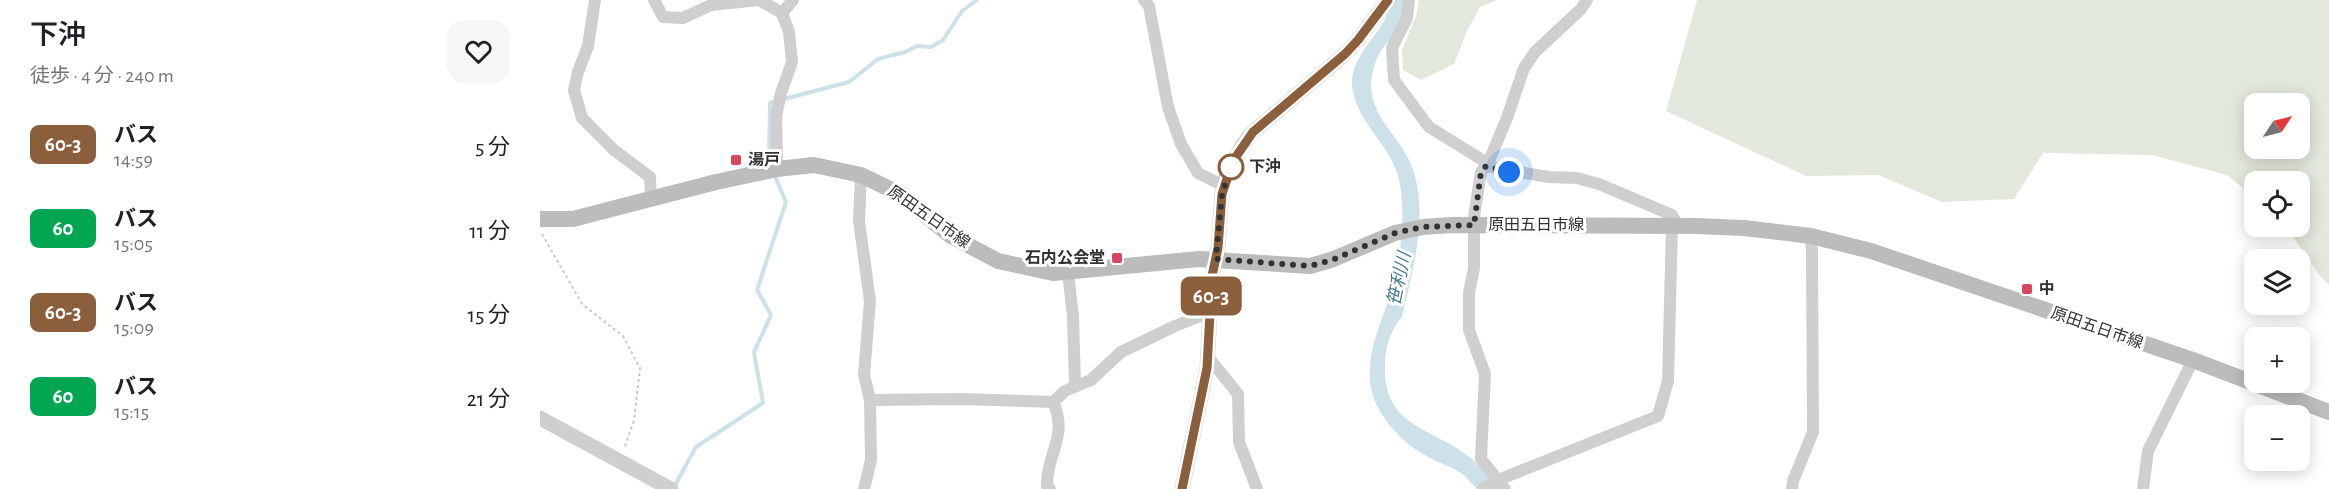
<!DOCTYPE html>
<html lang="ja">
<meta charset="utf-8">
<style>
:root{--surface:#fff;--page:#f6f6f6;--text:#202124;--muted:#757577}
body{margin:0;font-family:"Alegreya Sans","Noto Sans JP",sans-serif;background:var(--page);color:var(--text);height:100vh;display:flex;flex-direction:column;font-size:22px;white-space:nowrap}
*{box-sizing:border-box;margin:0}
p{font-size:20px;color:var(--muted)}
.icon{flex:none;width:33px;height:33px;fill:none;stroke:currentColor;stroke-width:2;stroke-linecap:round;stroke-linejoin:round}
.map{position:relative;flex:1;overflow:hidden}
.panel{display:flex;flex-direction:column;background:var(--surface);width:540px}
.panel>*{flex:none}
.badge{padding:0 12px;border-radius:9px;font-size:21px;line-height:39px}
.needle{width:39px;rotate:55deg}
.buttons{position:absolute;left:1704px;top:93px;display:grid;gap:12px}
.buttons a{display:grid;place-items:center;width:66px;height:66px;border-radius:12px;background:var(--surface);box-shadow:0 3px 15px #0003;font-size:30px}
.you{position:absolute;width:30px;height:30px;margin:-15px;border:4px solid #fff;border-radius:50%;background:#1a73e8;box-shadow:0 0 0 9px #1a73e833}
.map>.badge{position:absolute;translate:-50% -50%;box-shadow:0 0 0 3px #fff}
.round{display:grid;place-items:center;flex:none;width:63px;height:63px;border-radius:18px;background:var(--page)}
.headline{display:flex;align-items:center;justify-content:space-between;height:102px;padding:0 30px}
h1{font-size:28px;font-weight:600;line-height:45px}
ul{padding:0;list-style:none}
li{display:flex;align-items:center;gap:18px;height:84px;padding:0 30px}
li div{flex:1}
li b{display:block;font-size:22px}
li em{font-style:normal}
li .badge{min-width:66px;font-weight:700;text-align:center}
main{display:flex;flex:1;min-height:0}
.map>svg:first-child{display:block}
.green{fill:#e3e8dc;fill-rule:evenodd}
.water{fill:#cde1e9}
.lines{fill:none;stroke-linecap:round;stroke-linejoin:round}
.stream{stroke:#cde1e9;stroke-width:4}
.path{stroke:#c9c9c9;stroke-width:2;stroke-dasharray:3 3;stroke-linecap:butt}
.minor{stroke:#cfcfcf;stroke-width:12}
.tertiary{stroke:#cfcfcf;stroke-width:15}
.secondary{stroke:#bcbcbc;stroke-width:16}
.line-casing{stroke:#fff;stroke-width:14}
.line{stroke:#8b5e3c;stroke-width:9}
.walk{stroke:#323232;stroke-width:6;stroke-dasharray:0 10.8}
.poi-dot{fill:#d64762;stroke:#fff;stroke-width:2}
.stop-dot{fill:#fff;stroke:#8b5e3c;stroke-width:3}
.labels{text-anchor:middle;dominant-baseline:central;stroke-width:6;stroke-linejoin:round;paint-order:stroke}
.poi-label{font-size:16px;font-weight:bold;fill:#323232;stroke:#fff;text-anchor:start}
.stop-label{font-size:16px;font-weight:bold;fill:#323232;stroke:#fff;text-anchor:start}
.street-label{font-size:16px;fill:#323232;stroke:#fff}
.water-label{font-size:18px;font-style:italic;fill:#467a8e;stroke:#fff}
</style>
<main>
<section class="panel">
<div class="headline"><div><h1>下沖</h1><p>徒歩 · 4 分 · 240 m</p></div><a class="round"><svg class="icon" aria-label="heart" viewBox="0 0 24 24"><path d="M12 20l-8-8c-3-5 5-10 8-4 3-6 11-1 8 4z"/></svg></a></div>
<ul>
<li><span class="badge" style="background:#8b5e3c;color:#fff">60-3</span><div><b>バス</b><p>14:59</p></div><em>5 分</em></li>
<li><span class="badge" style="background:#00a651;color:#fff">60</span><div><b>バス</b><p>15:05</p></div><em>11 分</em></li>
<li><span class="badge" style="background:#8b5e3c;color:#fff">60-3</span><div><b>バス</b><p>15:09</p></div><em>15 分</em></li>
<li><span class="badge" style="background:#00a651;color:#fff">60</span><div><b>バス</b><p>15:15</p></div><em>21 分</em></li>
</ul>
</section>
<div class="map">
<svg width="1789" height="489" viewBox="0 0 1789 489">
<rect width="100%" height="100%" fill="#fff"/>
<g class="green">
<polygon points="879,0 957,0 940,7 927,31 914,64 881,80 863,70 862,50 876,16"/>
<path d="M1157,0h632v285l-8,-8 -35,-50 14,-1v-44h-46v15l-27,-22 -75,-20 -109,-2 -29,46 -72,3 -64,-27 -72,1 -140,-65zM1714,104h46v44h-46z"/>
</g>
<path class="water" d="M852,0h11c-1,10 0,22 -5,31 -3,6 -9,9 -13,14 -9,11 -14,28 -14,42 1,30 29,51 40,77 19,48 2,105 -9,153 -12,14 -16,28 -17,46 -3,63 43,63 82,92 12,9 22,22 31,34h-21c-5,-5 -10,-12 -16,-16 -9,-6 -20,-9 -29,-14 -23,-11 -43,-30 -55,-53 -22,-47 12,-91 20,-137 5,-27 9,-73 -1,-99 -11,-30 -41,-51 -44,-85 -2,-32 35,-54 40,-85z"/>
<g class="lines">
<g class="stream">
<polyline points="244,99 309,82 338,59 365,52 377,46 391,47 403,40 422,11 437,0"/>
<polyline points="231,167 229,160 230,103 236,101"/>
<polyline points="134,487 156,447 223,403 214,352 231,315 217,290 246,202 234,174"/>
</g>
<polyline class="path" points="2,234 42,304 83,336 100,368 94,420 84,449"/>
<g class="minor">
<polyline points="55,0 48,46 38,72 34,90 42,118 74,150 110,177 111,198"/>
<polyline points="114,0 123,17 143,18 171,5 219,0"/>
<polyline points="219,0 242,13 249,32 252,62 241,93 236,116 237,160 239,169"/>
<polyline points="604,0 609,6 628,107 641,144 658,173 684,186"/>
<polyline points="869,0 867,18 852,48 854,80 889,127 944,161 946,166 1008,177 1037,178 1059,184 1132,215 1138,226"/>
<polyline points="242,13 253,0"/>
<polyline points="321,175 319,221 330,301 324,375 330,400 331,460 324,489"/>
<polyline points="528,272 533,317 535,385"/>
<polyline points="668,357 698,394 699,442 717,489"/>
<polyline points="330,400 422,399 513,402 525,391 551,380 581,352 635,326 663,315 670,315"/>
<path d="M510,489l-3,-3c-1,-32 22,-50 6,-84"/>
<polyline points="943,489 958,480 1118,416 1128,381 1132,226"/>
<polyline points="965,489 941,459 945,374 929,330 929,293 934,268 934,217 941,172 949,161 967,118 984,68 995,52 1041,9 1047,0"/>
<polyline points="1252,489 1253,481 1273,432 1272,253 1271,236"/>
<polyline points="1603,489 1608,451 1653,360"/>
</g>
<g class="tertiary">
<polyline points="0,418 131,489"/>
<polyline points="642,489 667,368 672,276 678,248 682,194 686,177 702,146 713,132 805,54 818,40 848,0"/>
</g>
<polyline class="secondary" points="0,219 33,219 176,182 237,169 274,165 321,175 356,192 411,236 458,261 513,273 659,259 770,266 791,260 855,233 883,227 912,225 1155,226 1204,228 1271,236 1331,251 1653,360 1789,412"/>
</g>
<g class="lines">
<defs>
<polyline id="line" points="642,489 667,368 672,276 678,248 682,194 693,161 713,132 805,54 818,40 848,0"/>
</defs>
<use href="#line" class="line-casing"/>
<use href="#line" class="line"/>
<polyline class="walk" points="691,167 693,161 682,194 676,259 770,266 792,260 855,233 883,227 934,225 941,172 946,166 969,172"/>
</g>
<g class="poi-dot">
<rect x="190" y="154" width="12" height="12" rx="3"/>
<rect x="571" y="252" width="12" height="12" rx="3"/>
<rect x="1481" y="283" width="12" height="12" rx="3"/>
</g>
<circle class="stop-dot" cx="691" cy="167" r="12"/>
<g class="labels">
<g class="poi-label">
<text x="208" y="160">湯戸</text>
<text x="565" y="258" text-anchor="end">石内公会堂</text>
<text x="1499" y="289">中</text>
</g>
<g class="stop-label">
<text x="709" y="167">下沖</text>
</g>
<g class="street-label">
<text transform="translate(389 217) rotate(35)">原田五日市線</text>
<text x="996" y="225">原田五日市線</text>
<text transform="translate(1557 328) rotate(19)">原田五日市線</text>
</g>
<g class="water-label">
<text transform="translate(860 279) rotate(-78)">笹利川</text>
</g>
</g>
</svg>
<div class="buttons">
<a><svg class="needle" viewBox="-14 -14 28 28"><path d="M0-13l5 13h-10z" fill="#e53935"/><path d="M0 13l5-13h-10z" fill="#757577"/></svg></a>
<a><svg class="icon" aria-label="locate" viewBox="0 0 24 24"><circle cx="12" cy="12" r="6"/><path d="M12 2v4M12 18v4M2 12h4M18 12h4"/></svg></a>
<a><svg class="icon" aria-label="layers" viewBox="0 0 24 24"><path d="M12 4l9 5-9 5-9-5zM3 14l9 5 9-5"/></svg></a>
<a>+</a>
<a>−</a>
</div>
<div class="you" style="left:969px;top:172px"></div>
<b class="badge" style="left:671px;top:296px;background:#8b5e3c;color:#fff">60-3</b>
</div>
</main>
